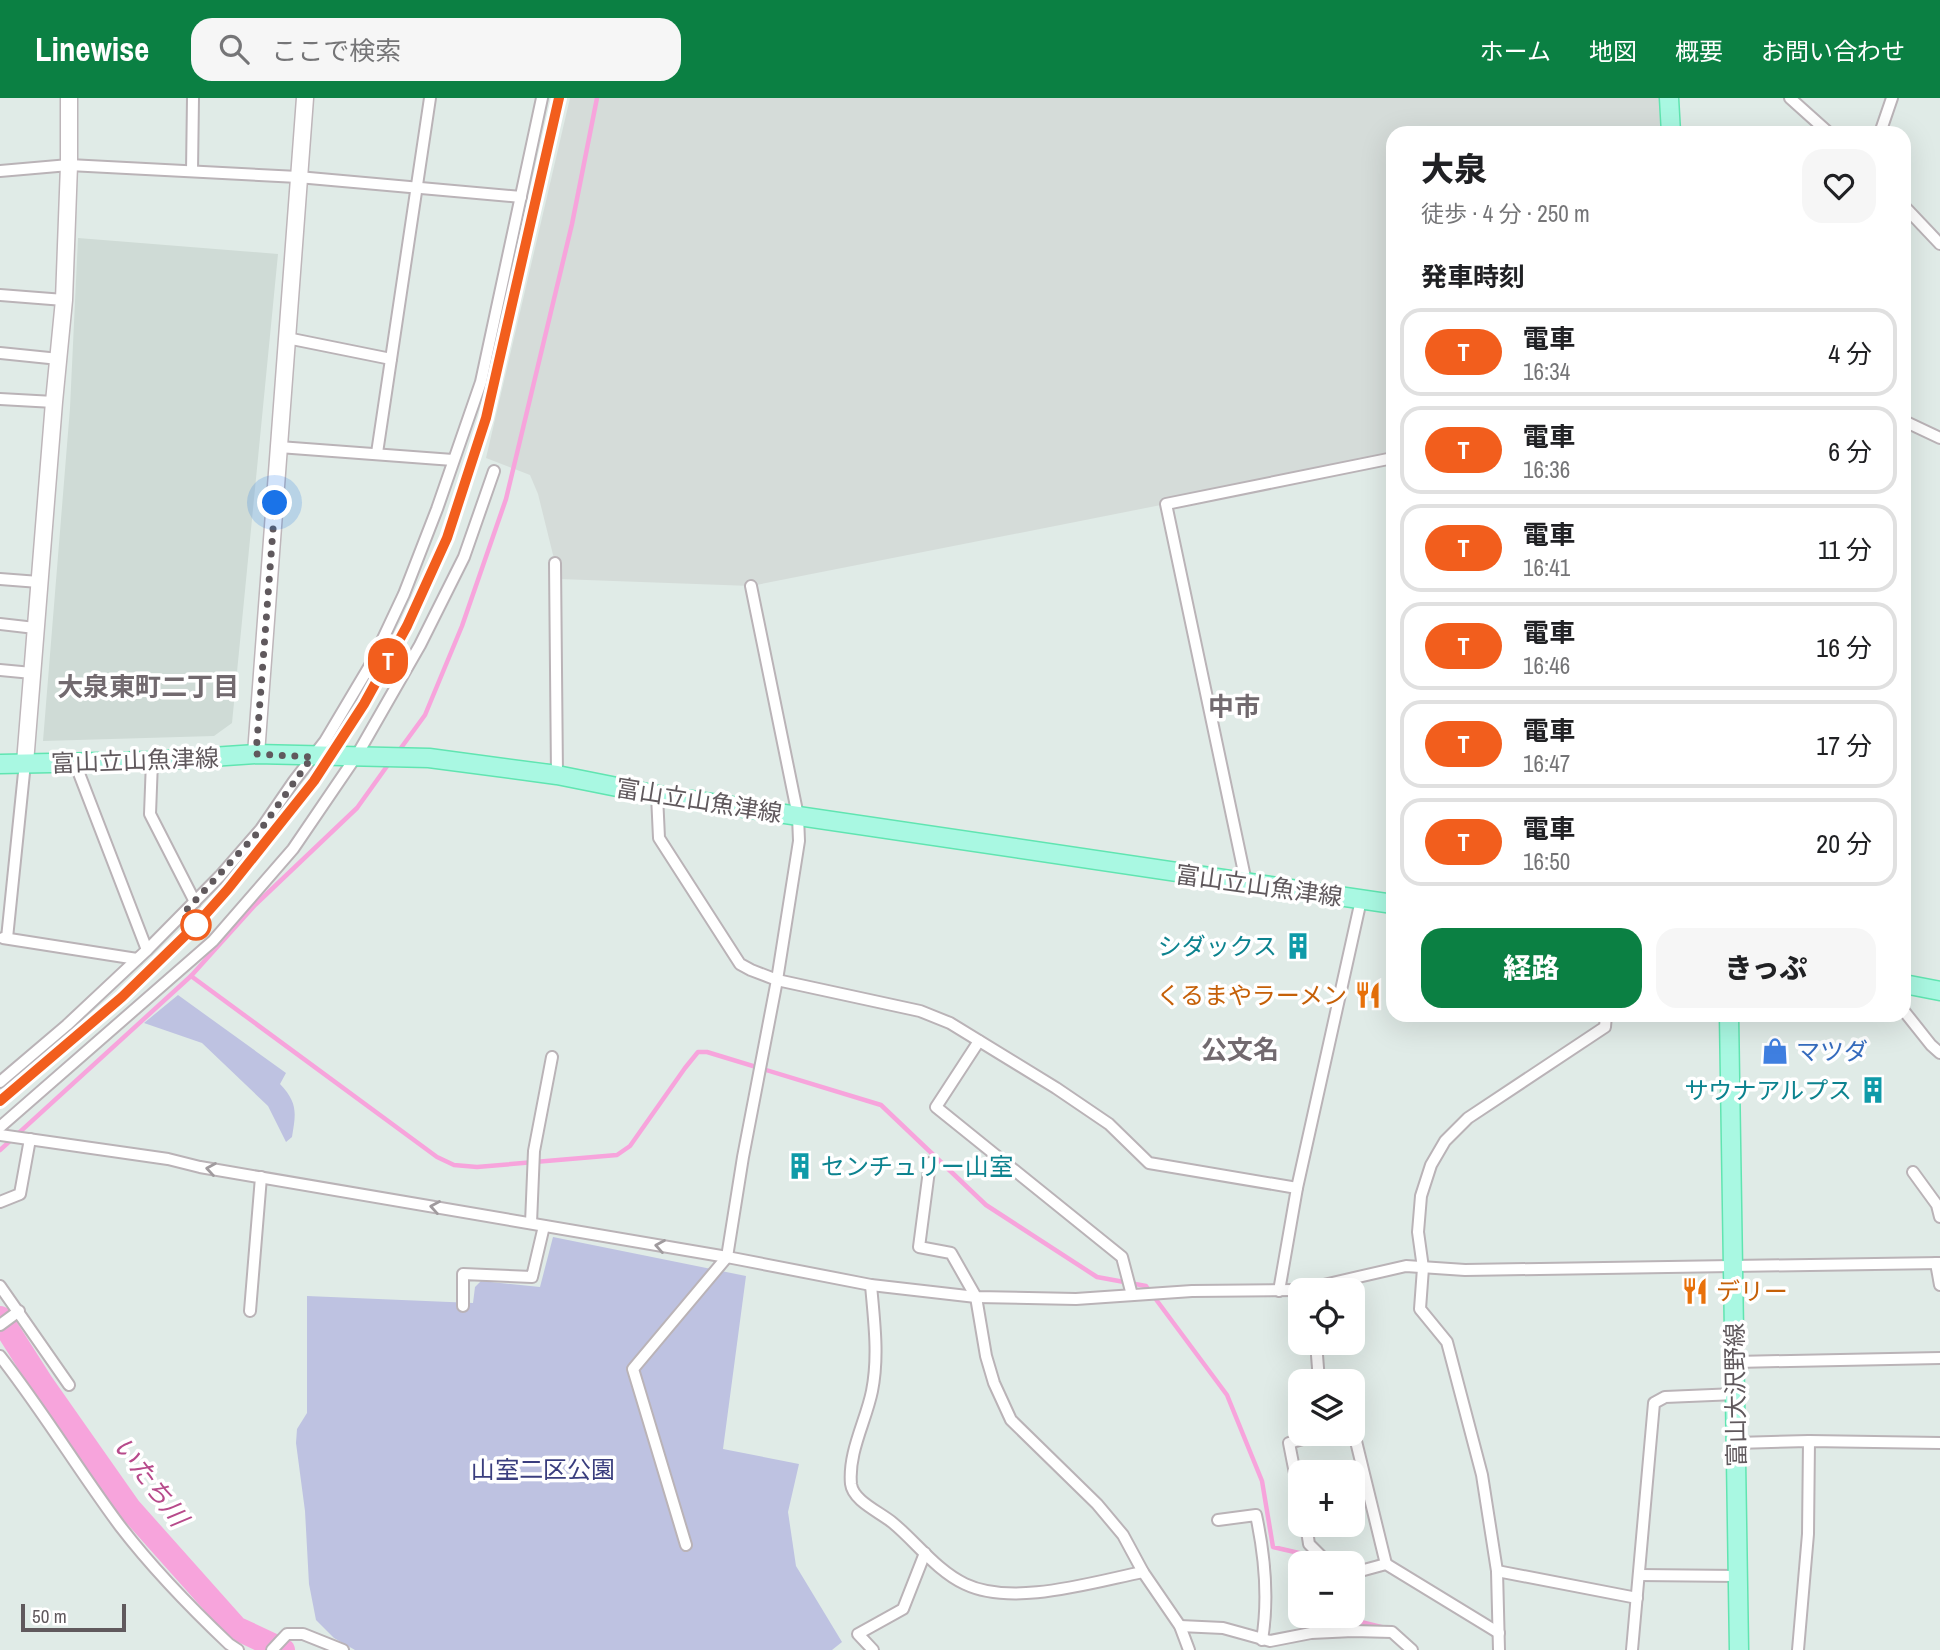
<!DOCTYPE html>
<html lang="ja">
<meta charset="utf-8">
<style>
:root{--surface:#fff;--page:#f6f6f6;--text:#202124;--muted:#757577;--line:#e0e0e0;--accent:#0b8043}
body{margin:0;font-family:"Archivo Narrow","Noto Sans JP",sans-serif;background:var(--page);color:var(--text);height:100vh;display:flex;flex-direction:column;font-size:26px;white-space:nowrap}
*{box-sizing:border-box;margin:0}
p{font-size:23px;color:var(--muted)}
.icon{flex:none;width:38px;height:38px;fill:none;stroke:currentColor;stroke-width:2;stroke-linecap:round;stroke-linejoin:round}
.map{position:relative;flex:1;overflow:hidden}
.panel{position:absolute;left:1386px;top:28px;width:525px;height:896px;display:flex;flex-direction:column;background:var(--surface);border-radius:21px;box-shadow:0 7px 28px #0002}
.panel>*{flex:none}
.badge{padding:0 14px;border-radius:23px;font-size:24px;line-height:46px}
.fabs{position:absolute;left:1288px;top:1180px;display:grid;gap:14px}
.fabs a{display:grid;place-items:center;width:77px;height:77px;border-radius:14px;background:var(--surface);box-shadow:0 7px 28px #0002;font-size:35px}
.scale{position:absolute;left:21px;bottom:18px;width:105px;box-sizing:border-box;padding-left:7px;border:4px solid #60595d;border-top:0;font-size:19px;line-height:24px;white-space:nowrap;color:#60595d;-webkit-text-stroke:5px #fff;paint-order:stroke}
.you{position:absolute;width:35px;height:35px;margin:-18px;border:5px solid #fff;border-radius:50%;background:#1a73e8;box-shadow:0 0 0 10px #1a73e833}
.map>.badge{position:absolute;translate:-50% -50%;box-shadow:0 0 0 4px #fff}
h2{padding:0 35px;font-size:26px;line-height:63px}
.round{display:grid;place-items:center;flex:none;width:74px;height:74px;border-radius:21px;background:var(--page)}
.head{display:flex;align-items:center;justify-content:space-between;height:119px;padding:0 35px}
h1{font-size:33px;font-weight:800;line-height:52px}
.cta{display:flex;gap:14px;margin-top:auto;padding:14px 35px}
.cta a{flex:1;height:80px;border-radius:21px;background:var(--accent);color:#fff;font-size:28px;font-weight:800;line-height:80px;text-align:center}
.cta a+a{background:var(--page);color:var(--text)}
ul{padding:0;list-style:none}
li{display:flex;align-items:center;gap:21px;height:88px;margin:0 14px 10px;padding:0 21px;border:4px solid var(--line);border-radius:21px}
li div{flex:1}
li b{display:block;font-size:26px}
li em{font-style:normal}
li .badge{min-width:77px;font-weight:700;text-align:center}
header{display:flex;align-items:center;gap:42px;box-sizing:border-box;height:98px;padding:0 35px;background:var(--accent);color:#fff}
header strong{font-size:33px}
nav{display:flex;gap:38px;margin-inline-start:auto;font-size:24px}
.search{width:490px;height:63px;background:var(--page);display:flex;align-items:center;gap:18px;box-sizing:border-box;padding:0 24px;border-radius:21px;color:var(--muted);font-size:26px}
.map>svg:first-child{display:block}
.industrial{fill:#d5dcd9}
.education{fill:#cfdbd6}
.green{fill:#bec2e1}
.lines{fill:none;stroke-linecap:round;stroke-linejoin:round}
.stream{stroke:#f7a4dc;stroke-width:4.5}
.river{stroke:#f7a4dc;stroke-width:24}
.street-casing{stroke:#bab3b7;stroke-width:14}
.secondary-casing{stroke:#beb6ba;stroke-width:19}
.primary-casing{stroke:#60e5b1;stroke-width:21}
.street{stroke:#fff;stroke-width:10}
.secondary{stroke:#fff;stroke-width:16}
.primary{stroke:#a9f8e2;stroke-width:18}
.rail{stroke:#a3a0a2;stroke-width:4.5;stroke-dasharray:2 9;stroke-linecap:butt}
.oneway{stroke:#a09b9e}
.line-casing{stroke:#fff;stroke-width:16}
.line{stroke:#f25e1d;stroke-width:10}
.walk{stroke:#60595d;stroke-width:7;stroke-dasharray:0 12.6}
.stop-dot{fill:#fff;stroke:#f25e1d;stroke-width:3.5}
.labels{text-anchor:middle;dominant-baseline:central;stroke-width:7;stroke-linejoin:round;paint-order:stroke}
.street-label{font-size:24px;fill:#60595d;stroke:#fff}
.culture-label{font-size:24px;fill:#0d838f;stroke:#fff;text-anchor:end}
.food-label{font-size:24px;fill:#c56008;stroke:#fff;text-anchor:end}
.shop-label{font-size:24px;fill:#366cbe;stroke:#fff;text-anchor:start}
.park-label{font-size:24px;fill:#3a3e7e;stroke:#fff}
.neighbourhood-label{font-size:26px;font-weight:bold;fill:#726a6f;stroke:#fff}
.water-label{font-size:26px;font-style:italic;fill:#b74a8b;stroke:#fff}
</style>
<header>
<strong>Linewise</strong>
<div class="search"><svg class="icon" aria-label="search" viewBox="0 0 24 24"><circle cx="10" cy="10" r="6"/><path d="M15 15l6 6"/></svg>ここで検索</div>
<nav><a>ホーム</a><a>地図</a><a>概要</a><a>お問い合わせ</a></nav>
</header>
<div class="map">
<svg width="1940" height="1552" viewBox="0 0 1940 1552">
<rect width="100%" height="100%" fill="#e0ebe7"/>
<polygon class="industrial" points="570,0 1669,0 1672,35 1393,35 1393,356 1166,406 751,488 559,481 538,396 530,377 486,360"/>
<polygon class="education" points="78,140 278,156 232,625 214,638 43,643 70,310"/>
<g class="green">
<path d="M178,897l108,78 -6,11c18,19 16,29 12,53l-6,5 -18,-36 -66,-63 -58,-20z"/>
<polygon points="553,1139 746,1178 723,1351 799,1366 788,1414 796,1468 842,1544 832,1552 355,1552 334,1540 316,1522 309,1486 305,1413 296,1345 297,1331 307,1315 307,1198 473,1205 475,1189 481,1183 540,1189"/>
</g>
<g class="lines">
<g class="stream">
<polyline points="398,654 425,617 462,528 506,401 572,126 597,0"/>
<polyline points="191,878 437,1059 454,1067 477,1069 617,1057 630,1048 685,970 698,954 707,954 881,1007 986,1107 1097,1179 1146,1188 1227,1297 1262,1383 1273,1449 1299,1455 1307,1465"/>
<polyline points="0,1052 191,878 255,807 357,710 390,664"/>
<polyline points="1353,1514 1361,1524 1385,1530"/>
</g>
<polyline class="river" points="0,1220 42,1286 129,1410 236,1530 283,1552"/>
<defs>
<g id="street">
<polyline points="1790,0 1829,35"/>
<polyline points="1880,35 1892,0"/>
<polyline points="0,73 69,67 298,79 521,99"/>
<polyline points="192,73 193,0"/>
<polyline points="1904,108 1940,146"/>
<polyline points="0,197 64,202"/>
<polyline points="287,240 391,261"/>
<polyline points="0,255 59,261"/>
<polyline points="0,301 54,304"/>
<polyline points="1904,323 1940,340"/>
<polyline points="279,349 453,362"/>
<polyline points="377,355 430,0"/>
<polyline points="555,465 557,677"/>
<polyline points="0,481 39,484"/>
<polyline points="0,526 35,530"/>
<polyline points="0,572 32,575"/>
<polyline points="152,663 150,716 195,804"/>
<polyline points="75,665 147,852"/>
<polyline points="657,697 659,740 740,866 751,872 777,882 920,913 950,925 1056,990 1109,1026 1149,1065 1297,1090"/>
<polyline points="1246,784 1166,406 1393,360"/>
<polyline points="3,840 137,861"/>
<polyline points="7,840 25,665"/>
<polyline points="1904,913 1931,947 1940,955"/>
<polyline points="979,943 936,1009 1122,1159 1132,1197"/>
<polyline points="0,984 67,927 147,852 220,778 261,731 294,683 325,643 372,564 404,496 437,411 481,284 542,0"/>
<polyline points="0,1029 213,843 293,751 357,657 420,547 464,459 494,373"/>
<polyline points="0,1037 168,1061 200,1069 727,1159 871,1187 976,1199 1076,1201 1192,1193 1300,1192"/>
<polyline points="930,1065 919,1149 951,1155 976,1199 986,1258 994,1285 1011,1322 1097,1406 1123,1437 1143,1474 1180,1528 1189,1552"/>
<polyline points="1913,1074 1937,1107 1940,1119"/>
<polyline points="0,1104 20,1096 30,1041"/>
<polyline points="531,1125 534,1053 552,959"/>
<polyline points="1936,1165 1940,1187"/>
<path d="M871,1187c3,35 8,71 1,106 -6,30 -24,61 -21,93 2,17 29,28 42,39 23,19 44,48 72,61 48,23 128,-2 178,-12"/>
<polyline points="0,1188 69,1287"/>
<polyline points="1302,1192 1406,1168 1465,1172 1940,1165"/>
<polyline points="1279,1193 1297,1090 1361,802"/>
<polyline points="463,1208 463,1176 532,1179 544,1128"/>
<polyline points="250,1213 261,1079"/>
<polyline points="0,1227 19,1213"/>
<polyline points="1316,1244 1319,1283"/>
<path d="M0,1258c43,55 79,115 120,170 33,43 70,81 109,118l9,6"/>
<polyline points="1735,1264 1940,1260"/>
<polyline points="1353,1331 1386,1466"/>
<polyline points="1736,1345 1809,1343 1940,1345"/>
<polyline points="1300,1401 1289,1345 1323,1335"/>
<path d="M1218,1422l38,-5c9,42 13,83 6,125"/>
<polyline points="1306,1426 1309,1446 1328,1465"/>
<polyline points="686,1447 633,1271 727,1159 743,1059 777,882 799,743 798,718 751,488"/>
<polyline points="1497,1473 1637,1500"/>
<polyline points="1353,1475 1386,1466 1499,1535"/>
<polyline points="1639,1477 1739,1478"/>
<polyline points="1180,1528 1223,1530 1270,1543 1311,1535 1353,1533 1392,1534 1412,1552"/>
<polyline points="272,1552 287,1536 303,1536 343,1552"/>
<polyline points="873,1552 858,1536 903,1511 925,1455"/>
<polyline points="1499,1552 1497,1473 1482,1377 1447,1244 1420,1211 1423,1170 1418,1134 1421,1098 1431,1067 1445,1043 1468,1020 1605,929 1606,917"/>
<polyline points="1632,1552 1654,1305 1665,1299 1736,1296"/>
<polyline points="1798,1552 1808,1436 1809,1343"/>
</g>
<g id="secondary">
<polyline points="256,656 305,0"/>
<polyline points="25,665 54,304 64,202 69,67 69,0"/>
</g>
<g id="primary">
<polyline points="1669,0 1671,35"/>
<polyline points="0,666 152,663 256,656 429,660 557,677 657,697 1393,806"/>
<polyline points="1904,886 1940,893"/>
<polyline points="1729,917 1739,1552"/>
</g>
</defs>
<use href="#street" class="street-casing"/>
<use href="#secondary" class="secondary-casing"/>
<use href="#primary" class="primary-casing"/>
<use href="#street" class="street"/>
<use href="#secondary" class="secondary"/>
<use href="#primary" class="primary"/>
<polyline class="rail" points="0,1003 122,899 196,827 228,791 314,683 364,606 407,528 447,440 486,320 559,0"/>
</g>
<defs><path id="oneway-chevron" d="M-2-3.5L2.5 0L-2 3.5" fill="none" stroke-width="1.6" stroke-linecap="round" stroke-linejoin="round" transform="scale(1.75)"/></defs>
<g class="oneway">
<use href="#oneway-chevron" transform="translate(211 1071) rotate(-171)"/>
<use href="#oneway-chevron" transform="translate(435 1109) rotate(-170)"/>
<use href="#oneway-chevron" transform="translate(660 1148) rotate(-170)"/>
</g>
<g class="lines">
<defs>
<polyline id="line" points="0,1003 122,899 196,827 228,791 314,683 364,606 407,528 447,440 486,320 559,0"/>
</defs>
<use href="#line" class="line-casing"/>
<use href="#line" class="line"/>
<polyline class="walk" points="196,827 182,817 261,731 312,659 256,656 275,405"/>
</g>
<defs>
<symbol id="building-bare" viewBox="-9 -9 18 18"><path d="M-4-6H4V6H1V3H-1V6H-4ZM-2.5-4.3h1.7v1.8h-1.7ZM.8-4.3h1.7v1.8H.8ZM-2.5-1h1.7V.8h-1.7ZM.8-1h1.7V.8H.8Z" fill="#0f9aa8" stroke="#fff" stroke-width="2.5" paint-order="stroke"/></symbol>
<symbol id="restaurant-bare" viewBox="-9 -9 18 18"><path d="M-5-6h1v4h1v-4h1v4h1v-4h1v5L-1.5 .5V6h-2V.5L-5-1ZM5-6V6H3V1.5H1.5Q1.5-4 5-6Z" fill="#e8710a" stroke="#fff" stroke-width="2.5" paint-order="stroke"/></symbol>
<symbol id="shop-bare" viewBox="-9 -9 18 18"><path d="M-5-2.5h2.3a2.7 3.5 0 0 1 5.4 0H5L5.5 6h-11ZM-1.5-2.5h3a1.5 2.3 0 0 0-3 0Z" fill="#3f7fe0" stroke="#fff" stroke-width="2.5" paint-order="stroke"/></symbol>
</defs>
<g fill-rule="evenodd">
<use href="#building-bare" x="1279" y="829" width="38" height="38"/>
<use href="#restaurant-bare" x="1349" y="878" width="38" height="38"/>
<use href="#shop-bare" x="1756" y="934" width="38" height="38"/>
<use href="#building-bare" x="1854" y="973" width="38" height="38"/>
<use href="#building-bare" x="781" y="1049" width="38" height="38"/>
<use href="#restaurant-bare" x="1676" y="1174" width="38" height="38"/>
</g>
<circle class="stop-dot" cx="196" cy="827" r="14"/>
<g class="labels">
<g class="street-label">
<text transform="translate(135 662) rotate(-2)">富山立山魚津線</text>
<text transform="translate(699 702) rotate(9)">富山立山魚津線</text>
<text transform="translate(1259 787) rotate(8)">富山立山魚津線</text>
<text transform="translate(1735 1297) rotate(-91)">富山大沢野線</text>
</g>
<g class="culture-label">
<text x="1277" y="848">シダックス</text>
<text x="1852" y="992">サウナアルプス</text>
<text x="821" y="1068" text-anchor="start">センチュリー山室</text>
</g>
<g class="food-label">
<text x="1347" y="897">くるまやラーメン</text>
<text x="1716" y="1193" text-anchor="start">デリー</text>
</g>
<g class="shop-label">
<text x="1796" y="953">マツダ</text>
</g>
<g class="park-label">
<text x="543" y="1371">山室二区公園</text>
</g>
<g class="neighbourhood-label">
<text x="148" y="588">大泉東町二丁目</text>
<text x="1234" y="608">中市</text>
<text x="1240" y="951">公文名</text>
</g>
<g class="water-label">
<text transform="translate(151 1383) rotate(53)">いたち川</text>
</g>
</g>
</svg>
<div class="fabs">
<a><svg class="icon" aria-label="locate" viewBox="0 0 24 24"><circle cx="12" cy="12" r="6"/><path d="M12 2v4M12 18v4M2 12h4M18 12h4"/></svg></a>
<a><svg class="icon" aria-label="layers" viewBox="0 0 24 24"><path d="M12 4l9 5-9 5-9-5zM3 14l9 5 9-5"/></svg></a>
<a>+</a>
<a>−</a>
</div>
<div class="scale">50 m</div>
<div class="you" style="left:275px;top:405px"></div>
<b class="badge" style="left:388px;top:563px;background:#f25e1d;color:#fff">T</b>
<section class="panel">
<div class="head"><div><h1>大泉</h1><p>徒歩 · 4 分 · 250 m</p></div><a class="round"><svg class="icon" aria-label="heart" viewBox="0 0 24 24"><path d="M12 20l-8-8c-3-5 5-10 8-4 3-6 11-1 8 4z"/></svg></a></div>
<h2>発車時刻</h2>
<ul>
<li><span class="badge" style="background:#f25e1d;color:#fff">T</span><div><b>電車</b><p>16:34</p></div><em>4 分</em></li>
<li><span class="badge" style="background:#f25e1d;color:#fff">T</span><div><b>電車</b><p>16:36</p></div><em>6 分</em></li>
<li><span class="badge" style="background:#f25e1d;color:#fff">T</span><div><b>電車</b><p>16:41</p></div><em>11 分</em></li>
<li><span class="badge" style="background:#f25e1d;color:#fff">T</span><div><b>電車</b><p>16:46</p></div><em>16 分</em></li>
<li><span class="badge" style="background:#f25e1d;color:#fff">T</span><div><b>電車</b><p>16:47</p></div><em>17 分</em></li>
<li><span class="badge" style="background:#f25e1d;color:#fff">T</span><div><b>電車</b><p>16:50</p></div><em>20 分</em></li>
</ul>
<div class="cta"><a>経路</a><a>きっぷ</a></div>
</section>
</div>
